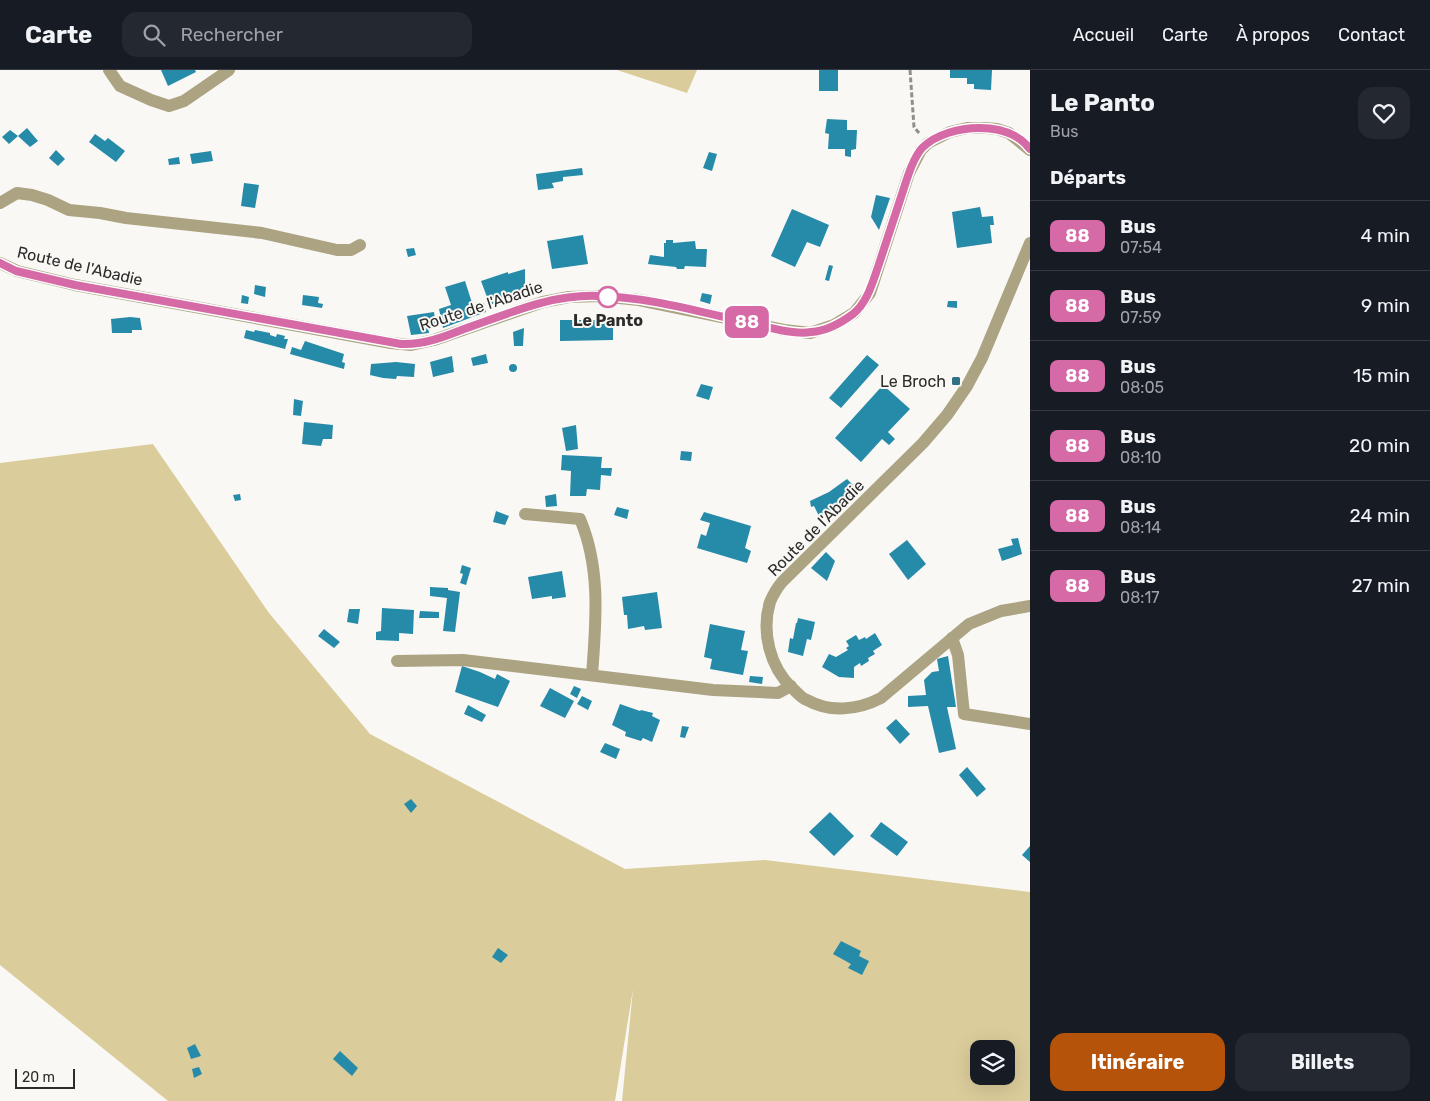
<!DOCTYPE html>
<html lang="fr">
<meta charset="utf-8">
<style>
:root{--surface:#171b24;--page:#242831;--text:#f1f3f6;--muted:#9ea1a6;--line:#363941;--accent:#b45309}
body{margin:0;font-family:Rubik,sans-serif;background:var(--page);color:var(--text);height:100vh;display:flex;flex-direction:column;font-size:19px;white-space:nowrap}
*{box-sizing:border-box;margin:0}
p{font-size:16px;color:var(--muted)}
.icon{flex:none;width:28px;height:28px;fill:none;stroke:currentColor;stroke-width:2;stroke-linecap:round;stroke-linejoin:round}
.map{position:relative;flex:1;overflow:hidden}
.panel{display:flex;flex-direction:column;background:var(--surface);width:400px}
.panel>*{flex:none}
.badge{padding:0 10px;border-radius:8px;font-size:18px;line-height:32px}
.controls{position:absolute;left:970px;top:970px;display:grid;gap:10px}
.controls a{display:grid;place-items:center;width:45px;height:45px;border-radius:10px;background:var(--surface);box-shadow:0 5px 20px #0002;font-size:25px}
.scale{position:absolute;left:15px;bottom:12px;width:60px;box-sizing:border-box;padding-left:5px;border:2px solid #2d2c2b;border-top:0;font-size:14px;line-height:18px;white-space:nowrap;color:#2d2c2b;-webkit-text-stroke:4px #f9f8f4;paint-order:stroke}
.map>.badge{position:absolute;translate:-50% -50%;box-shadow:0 0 0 2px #fff}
h2{padding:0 20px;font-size:19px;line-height:45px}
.round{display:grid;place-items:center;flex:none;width:52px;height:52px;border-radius:15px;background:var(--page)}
.head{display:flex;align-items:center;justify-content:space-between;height:85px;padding:0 20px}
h1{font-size:24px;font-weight:700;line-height:38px}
.primary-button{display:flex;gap:10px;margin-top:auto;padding:10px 20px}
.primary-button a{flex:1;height:58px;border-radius:15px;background:var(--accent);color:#fff;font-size:20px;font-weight:700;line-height:58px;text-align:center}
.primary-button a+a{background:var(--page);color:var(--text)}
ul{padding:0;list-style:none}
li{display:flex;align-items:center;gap:15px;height:70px;padding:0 20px;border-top:1px solid var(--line)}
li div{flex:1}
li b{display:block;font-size:19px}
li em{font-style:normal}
li .badge{min-width:55px;font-weight:700;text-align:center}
header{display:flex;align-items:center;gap:30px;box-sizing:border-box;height:70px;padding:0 25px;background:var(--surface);border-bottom:1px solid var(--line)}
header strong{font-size:24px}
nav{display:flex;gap:28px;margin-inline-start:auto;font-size:18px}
.search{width:350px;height:45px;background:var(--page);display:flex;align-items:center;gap:12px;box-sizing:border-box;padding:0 18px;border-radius:15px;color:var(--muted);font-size:19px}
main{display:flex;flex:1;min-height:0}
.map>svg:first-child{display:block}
.green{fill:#dbcc9b;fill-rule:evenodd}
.building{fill:#268aa9}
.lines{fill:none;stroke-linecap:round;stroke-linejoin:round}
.path{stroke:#908f8c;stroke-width:3;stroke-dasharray:5 2.5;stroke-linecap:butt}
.minor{stroke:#aca383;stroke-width:12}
.line-casing{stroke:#fff;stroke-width:11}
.line{stroke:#d56aa6;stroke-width:8}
.stop-dot{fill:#fff;stroke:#d56aa6;stroke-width:2.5}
.poi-dot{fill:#327086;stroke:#f9f8f4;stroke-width:2}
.labels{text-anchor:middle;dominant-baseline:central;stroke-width:4;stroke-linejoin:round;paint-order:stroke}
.street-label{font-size:16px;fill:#2d2c2b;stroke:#f9f8f4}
.stop-label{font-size:16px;font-weight:bold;fill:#2d2c2b;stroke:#f9f8f4}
.poi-label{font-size:16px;fill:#2d2c2b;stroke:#f9f8f4;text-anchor:end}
</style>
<header>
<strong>Carte</strong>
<div class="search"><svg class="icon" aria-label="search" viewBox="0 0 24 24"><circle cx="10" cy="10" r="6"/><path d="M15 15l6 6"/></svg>Rechercher</div>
<nav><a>Accueil</a><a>Carte</a><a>À propos</a><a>Contact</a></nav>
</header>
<main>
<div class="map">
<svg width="1030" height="1031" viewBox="0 0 1030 1031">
<rect width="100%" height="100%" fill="#f9f8f4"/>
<g class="green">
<polygon points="617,0 697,0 687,23"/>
<path d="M153,374l116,169 101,121 255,135 140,-9 265,32v209h-408l11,-112 -18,112h-447l-168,-136v-502zM979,979h27v27h-27z"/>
</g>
<g class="building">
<polygon points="161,0 195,0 196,2 168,16"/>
<rect x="819" y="0" width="19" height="21"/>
<polygon points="950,0 992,0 991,20 974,19 974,14 967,14 967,8 950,8"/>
<polygon points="827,49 847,50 847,60 857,60 856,79 851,80 851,87 845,86 845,79 828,79 829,64 825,63"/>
<polygon points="27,58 38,71 30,77 18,66"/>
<polygon points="10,60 18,66 9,74 2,67"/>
<polygon points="95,64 105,71 108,68 125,81 116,92 89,72"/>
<polygon points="56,80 65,89 58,96 49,88"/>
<polygon points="211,81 213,91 192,94 190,84"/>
<polygon points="709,82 717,84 712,101 703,98"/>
<polygon points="179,87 180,94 169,95 168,89"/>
<polygon points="582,98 583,105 563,107 563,111 552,113 554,118 538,120 536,104"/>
<polygon points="244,113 259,115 255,138 241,136"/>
<polygon points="876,125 890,128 879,160 871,147"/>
<polygon points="980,137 982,147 993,146 994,155 990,155 992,173 957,178 952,142"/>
<polygon points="792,139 829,155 820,177 807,172 795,197 771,186"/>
<polygon points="583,165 588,194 552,199 547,171"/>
<polygon points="666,170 673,170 673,173 695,171 696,179 707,179 706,197 685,196 684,199 677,199 676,197 648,194 650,185 664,187 664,173 666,173"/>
<polygon points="414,178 416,185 408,187 406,179"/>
<polygon points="829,195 833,196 829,211 825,210"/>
<polygon points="525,199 525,220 515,222 516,225 490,235 481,211 508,202 508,204"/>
<polygon points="465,211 473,236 484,233 486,242 443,258 439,239 451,235 445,217"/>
<polygon points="255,215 266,217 265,227 254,224"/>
<polygon points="702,223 712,225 710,234 700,231"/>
<polygon points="242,225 249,227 248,234 241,233"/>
<polygon points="303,225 319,227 318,233 323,234 322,238 302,235"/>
<polygon points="948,231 957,231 957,238 947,237"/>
<polygon points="434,242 436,256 428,257 429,263 411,265 407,246"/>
<polygon points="130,247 140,248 142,260 132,260 132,263 112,263 111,249"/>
<polygon points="560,250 613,250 613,270 560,271"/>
<polygon points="524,258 523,276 514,276 513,262"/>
<polygon points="246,260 254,262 255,260 270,263 270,265 276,267 277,264 285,266 284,269 288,269 285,279 244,268"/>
<polygon points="305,271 344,284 342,292 345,293 344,299 290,284 292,277 301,280"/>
<polygon points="486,284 488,293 473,296 471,288"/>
<polygon points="867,285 879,295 841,338 829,328"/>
<polygon points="452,286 454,302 433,307 430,292"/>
<polygon points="396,292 415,294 414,307 397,306 396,309 383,308 370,305 371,294"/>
<circle cx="513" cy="298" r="4"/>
<polygon points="701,314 713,317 709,330 696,326"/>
<polygon points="883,315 910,339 888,362 895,369 889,375 882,369 861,392 835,368"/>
<polygon points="294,329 303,331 301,346 293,345"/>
<polygon points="304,352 333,355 332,369 323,369 321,376 302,374"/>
<polygon points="576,355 578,379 566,381 562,358"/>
<polygon points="681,381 692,382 691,391 680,390"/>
<polygon points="562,385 602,387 601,398 612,398 611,406 601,405 600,420 587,419 586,426 570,426 571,401 561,400"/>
<polygon points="847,409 855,417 858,415 860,417 841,436 819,446 814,436 811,437 810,431 829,422"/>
<polygon points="240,424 241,430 235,431 233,425"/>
<polygon points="556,424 557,436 546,437 545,426"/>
<polygon points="617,437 629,440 627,449 614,445"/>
<polygon points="496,441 509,446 505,455 493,452"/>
<polygon points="704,442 751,456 745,478 751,481 747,493 697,478 701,464 706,466 710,453 700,450"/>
<polygon points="1018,468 1022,484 1002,491 998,479 1013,475 1011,469"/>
<polygon points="907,470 926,494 908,510 889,484"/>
<polygon points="826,482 835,491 827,511 811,498"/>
<polygon points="462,495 471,498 466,515 460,513 463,504 460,503"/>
<polygon points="562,501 566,527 552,529 552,526 532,529 528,507"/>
<polygon points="430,517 448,518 448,520 460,522 455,562 443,561 447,528 430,526"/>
<polygon points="657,522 662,558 645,560 644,556 628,559 627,545 624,545 622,527"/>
<polygon points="382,538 414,540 413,564 399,563 399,571 376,570 376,562 381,561"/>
<polygon points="349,539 360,539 358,554 347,552"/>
<polygon points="420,541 439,542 439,548 419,548"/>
<polygon points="798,548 815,552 811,570 807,569 803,586 788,582 790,568 793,569 796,553 797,553"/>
<polygon points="710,554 745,561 741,580 748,581 743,605 710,599 712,589 704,587"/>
<polygon points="324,559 340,572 334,578 318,566"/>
<polygon points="875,563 882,575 873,581 875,584 868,588 869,591 861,596 860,593 854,597 854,608 839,607 822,597 829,584 836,587 848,580 846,578 849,576 846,571 856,565 859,570 865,567 866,569"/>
<polygon points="948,586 956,637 947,637 956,679 939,683 928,636 908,637 908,626 926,625 924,610 932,602 939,601 937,589"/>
<polygon points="462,596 480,602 495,609 497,604 510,611 498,637 455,622"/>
<polygon points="750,606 763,607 762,614 749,612"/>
<polygon points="574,616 581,619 577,628 570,624"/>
<polygon points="550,618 574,631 565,648 540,636"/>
<polygon points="582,626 592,631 588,640 577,634"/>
<polygon points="620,634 640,641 641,640 653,643 652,646 660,650 652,672 643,668 641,671 625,666 626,662 612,655"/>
<polygon points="468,635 486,645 482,652 464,644"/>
<polygon points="896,649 910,664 900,674 886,658"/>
<polygon points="682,656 689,657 685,668 680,667"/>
<polygon points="605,673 620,679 616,689 600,682"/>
<polygon points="967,697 986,719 977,727 959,705"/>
<polygon points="411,729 417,736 411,743 404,734"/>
<polygon points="830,742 854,766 834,786 809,762"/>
<polygon points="881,752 908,772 897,786 870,766"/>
<polygon points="1030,776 1030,792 1022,785"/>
<polygon points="841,871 861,881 859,886 869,891 862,905 848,898 851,894 833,884"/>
<polygon points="498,878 508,885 501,893 492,887"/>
<polygon points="195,974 201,986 191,989 187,978"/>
<polygon points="340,981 358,998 352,1006 333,989"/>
<polygon points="199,997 202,1004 194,1008 192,999"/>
</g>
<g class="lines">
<polyline class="path" points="910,0 914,57 919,63"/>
<g class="minor">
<polyline points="109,0 120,16 151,30 169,36 184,31 229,0"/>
<polyline points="0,133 17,123 32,125 48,130 69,140 100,143 126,148 262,163 337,180 351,180 360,175"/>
<path d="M1030,173l-48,115 -15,28 -20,29 -24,28 -141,139c-5,6 -9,13 -12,20 -9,30 0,65 22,86 5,4 9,10 15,12 23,13 51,10 74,-2l88,-74 32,-13 29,-5"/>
<polyline points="0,193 17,201 75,215 391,273 411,275 434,270 543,232 569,227 599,226 639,230 784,260 810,263 834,255 854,243 870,223 909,103 921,80 928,73 950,62 967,58 986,58 997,59 1009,63 1030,80"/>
<path d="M525,444l55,5c21,49 16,103 12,156"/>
<polyline points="952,568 958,585 964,644 1030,654"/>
<polyline points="397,591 463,590 713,620 778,623 791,616"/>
</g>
</g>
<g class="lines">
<defs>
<path id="line" d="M0,193l16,8 59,14 326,59c22,1 43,-7 63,-15 44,-15 87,-35 134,-33 51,1 102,16 152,27 18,4 43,12 61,9 14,-1 30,-9 42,-18 14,-11 19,-30 25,-47 8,-24 16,-49 24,-73 5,-15 10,-34 20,-46 14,-14 38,-20 57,-20 19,0 39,5 51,21"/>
</defs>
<use href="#line" class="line-casing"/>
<use href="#line" class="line"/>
</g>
<circle class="stop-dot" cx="608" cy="227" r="10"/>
<rect class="poi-dot" x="951" y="306" width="10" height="10" rx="2.5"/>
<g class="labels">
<g class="street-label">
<text transform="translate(80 196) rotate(13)">Route de l'Abadie</text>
<text transform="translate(481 236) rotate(-18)">Route de l'Abadie</text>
<text transform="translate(816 458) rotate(-45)">Route de l'Abadie</text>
</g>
<g class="stop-label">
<text x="608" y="250">Le Panto</text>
</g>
<g class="poi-label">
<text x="946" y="311">Le Broch</text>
</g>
</g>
</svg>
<div class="controls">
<a><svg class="icon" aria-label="layers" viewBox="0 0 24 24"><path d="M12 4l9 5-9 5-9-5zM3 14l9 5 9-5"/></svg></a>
</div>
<div class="scale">20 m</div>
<b class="badge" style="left:747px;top:252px;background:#d56aa6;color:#fff">88</b>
</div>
<section class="panel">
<div class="head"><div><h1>Le Panto</h1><p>Bus</p></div><a class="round"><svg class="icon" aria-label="heart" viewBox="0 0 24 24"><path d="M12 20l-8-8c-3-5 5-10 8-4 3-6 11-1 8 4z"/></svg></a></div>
<h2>Départs</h2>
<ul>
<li><span class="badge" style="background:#d56aa6;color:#fff">88</span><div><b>Bus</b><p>07:54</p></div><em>4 min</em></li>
<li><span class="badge" style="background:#d56aa6;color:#fff">88</span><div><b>Bus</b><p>07:59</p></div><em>9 min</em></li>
<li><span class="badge" style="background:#d56aa6;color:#fff">88</span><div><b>Bus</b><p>08:05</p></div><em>15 min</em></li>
<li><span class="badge" style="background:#d56aa6;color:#fff">88</span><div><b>Bus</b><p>08:10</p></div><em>20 min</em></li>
<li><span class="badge" style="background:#d56aa6;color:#fff">88</span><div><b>Bus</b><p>08:14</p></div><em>24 min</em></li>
<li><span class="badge" style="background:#d56aa6;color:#fff">88</span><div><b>Bus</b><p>08:17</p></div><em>27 min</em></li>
</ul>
<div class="primary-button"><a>Itinéraire</a><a>Billets</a></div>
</section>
</main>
